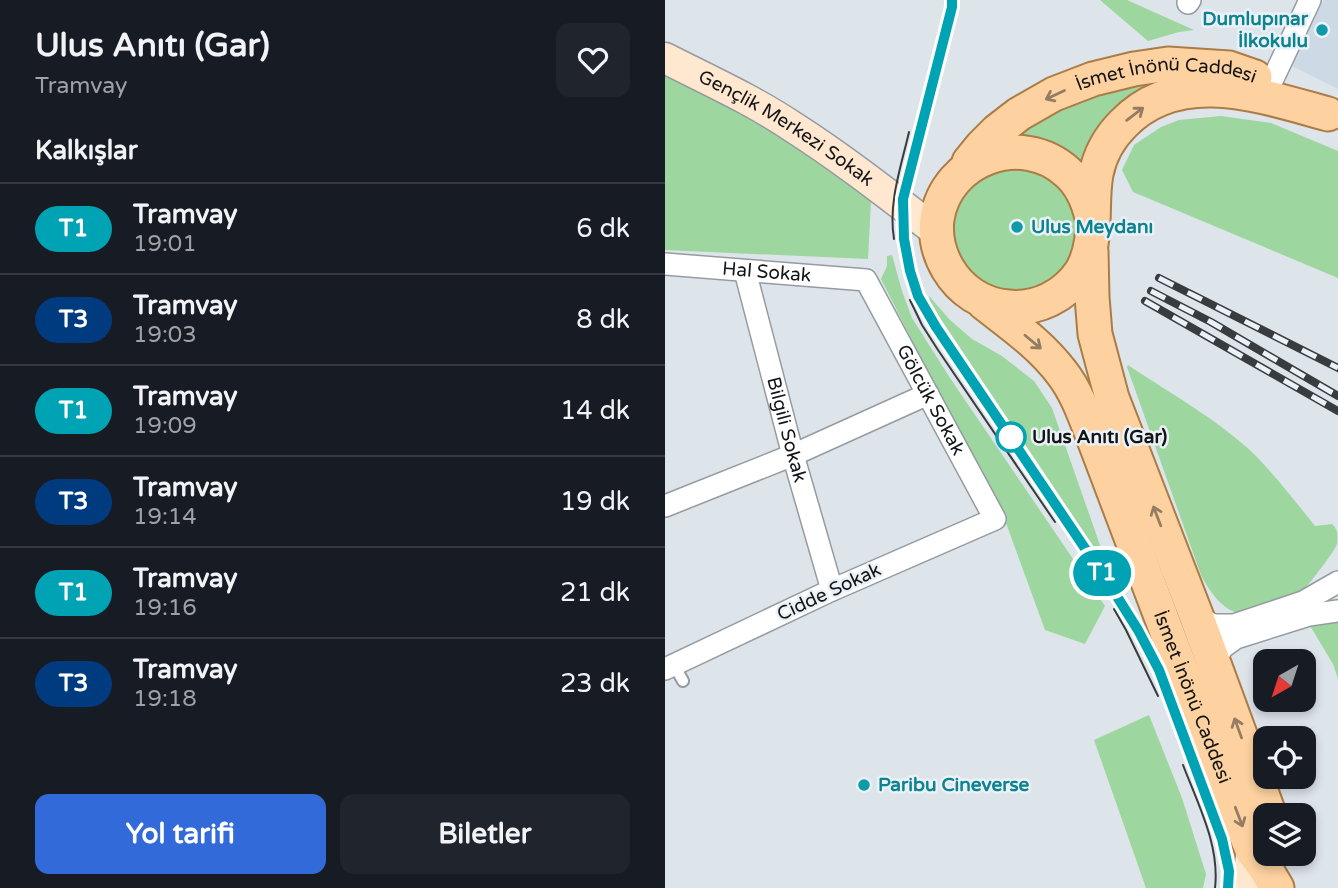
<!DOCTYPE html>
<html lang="tr">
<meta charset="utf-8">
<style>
:root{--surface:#171b24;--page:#20242c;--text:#f1f3f6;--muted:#9ea1a6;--line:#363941;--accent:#326bd9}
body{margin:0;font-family:"Varela Round",sans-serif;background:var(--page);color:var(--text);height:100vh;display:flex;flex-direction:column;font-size:26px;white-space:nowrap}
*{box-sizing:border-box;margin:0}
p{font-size:23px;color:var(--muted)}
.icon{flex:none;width:38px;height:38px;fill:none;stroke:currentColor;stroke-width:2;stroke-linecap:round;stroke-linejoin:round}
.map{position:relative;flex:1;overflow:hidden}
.panel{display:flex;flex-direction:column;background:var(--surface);width:665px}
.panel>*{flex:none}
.badge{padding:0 14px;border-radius:23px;font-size:24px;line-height:46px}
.needle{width:46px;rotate:219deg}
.fabs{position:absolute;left:588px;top:649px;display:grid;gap:14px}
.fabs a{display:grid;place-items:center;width:63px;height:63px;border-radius:14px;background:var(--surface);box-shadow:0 4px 10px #0003;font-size:35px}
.map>.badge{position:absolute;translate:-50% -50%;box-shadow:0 0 0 4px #fff}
h2{padding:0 35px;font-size:26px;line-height:63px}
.round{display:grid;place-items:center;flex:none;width:74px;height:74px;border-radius:14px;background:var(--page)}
.summary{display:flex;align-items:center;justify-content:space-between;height:119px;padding:0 35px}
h1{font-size:33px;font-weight:700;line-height:52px}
.cta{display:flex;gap:14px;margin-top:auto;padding:14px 35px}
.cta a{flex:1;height:80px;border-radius:14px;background:var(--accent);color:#fff;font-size:28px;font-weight:700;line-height:80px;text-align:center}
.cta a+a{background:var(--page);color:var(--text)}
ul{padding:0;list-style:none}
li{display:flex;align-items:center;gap:21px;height:91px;padding:0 35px;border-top:2px solid var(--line)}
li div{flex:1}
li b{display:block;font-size:26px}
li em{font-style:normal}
li .badge{min-width:77px;font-weight:700;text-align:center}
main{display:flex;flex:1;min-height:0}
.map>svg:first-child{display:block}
.built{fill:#cddae5}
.green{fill:#9ed6a0}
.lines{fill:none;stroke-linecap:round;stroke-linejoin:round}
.service-casing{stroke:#959ba1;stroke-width:14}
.minor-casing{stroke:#959ba1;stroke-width:24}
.secondary-casing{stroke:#959ba1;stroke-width:33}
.primary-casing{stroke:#ac7c46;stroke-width:37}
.service{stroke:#fff;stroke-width:10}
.minor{stroke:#fff;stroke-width:21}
.secondary{stroke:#ffe8cf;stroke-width:30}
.primary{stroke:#fed2a0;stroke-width:33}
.tram{stroke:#393c3f;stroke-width:2}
.rail-casing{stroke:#393c3f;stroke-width:8}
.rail{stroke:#eaf1f7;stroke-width:5;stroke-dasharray:16;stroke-linecap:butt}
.oneway{stroke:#947d62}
.line-casing{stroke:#fff;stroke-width:16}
.line{stroke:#00a3b4;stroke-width:10}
.culture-dot{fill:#0f9aa8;stroke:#eaf1f7;stroke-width:2.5}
.stop-dot{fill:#fff;stroke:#00a3b4;stroke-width:3.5}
.labels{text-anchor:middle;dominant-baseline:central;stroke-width:5;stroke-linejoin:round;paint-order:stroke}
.culture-label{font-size:19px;font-weight:bold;fill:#0d838f;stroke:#eaf1f7;text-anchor:start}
.street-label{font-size:19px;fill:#131517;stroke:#eaf1f7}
.stop-label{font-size:19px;font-weight:bold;fill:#131517;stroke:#eaf1f7;text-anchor:start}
</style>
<main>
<section class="panel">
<div class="summary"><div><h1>Ulus Anıtı (Gar)</h1><p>Tramvay</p></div><a class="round"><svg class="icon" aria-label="heart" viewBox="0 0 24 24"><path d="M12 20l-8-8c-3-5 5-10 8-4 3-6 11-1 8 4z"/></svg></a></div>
<h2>Kalkışlar</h2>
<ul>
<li><span class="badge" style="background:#00a3b4;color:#fff">T1</span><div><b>Tramvay</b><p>19:01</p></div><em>6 dk</em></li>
<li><span class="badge" style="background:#003b80;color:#fff">T3</span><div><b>Tramvay</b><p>19:03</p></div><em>8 dk</em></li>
<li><span class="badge" style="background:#00a3b4;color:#fff">T1</span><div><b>Tramvay</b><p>19:09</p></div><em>14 dk</em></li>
<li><span class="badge" style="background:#003b80;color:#fff">T3</span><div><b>Tramvay</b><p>19:14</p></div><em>19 dk</em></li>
<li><span class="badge" style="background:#00a3b4;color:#fff">T1</span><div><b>Tramvay</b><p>19:16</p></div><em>21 dk</em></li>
<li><span class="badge" style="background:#003b80;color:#fff">T3</span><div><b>Tramvay</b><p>19:18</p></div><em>23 dk</em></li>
</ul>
<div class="cta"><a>Yol tarifi</a><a>Biletler</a></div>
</section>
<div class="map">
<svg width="673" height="888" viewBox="0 0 673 888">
<rect width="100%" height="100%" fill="#dde4ea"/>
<polygon class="built" points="659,0 673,0 673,89 625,65"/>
<g class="green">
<polygon points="435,0 462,0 529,30 514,32 483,41"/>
<polygon points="0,73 106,127 206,201 203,259 0,250"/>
<polygon points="503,80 504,92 423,171 358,143 356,131 412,102 467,84"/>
<polygon points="556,116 606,123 673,151 673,278 468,192 457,170 469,145 496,127 514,120"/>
<circle cx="349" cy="230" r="61"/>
<polygon points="227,255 237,291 247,318 285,378 440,606 420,644 380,630 337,512 266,378 216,279 222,266 222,256"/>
<polygon points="264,296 285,320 307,339 337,356 369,381 387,408 443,568 265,303"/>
<path d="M463,365c43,29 91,55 128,91 21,22 40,46 59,70l17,-2c6,5 6,12 5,20 -4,10 -26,37 -33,46l-6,4c-12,4 -47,20 -58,19 -18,-2 -32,-24 -39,-38l-74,-208z"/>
<polygon points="673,619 673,679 668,664 644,624"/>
<polygon points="484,715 517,798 541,874 538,888 481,888 429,740"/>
</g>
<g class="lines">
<defs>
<polyline id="service" points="9,665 18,681"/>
<g id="minor">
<polyline points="523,3 525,0"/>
<polyline points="606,83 645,0"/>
<path id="s1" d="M0,264l201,16 129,239 -163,71 -167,79"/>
<path id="s2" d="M80,271l48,184 39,135"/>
<polyline points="0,506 128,455 263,394"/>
<polyline points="531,615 548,625 569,625 638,602 673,582"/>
<polyline points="549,664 557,648 571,638 644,615 673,611"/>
</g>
<g id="secondary">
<path id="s3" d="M0,58c43,22 88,42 128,69 50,32 97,69 144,105"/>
<polyline points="576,888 584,872 587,850"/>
</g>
<g id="primary">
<path id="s4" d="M304,162l13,-16 15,-15 22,-17 35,-20 39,-15 41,-10 34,-5 61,4 26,9"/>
<path d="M427,218c-4,-18 -11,-34 -25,-46 -45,-41 -121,-14 -130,47 -2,17 2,35 11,50 13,22 35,36 60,38 29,3 57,-11 73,-35 18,-30 9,-65 15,-98 4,-20 14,-37 27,-50 56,-58 139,-28 205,-10"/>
<polyline points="426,251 427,297 430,334 447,398 531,615 605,816"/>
<path id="s5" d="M319,303c28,22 56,41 78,70 15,19 24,46 33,69l81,214 76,194 12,16 13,22"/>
</g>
</defs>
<use href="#service" class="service-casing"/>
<use href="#minor" class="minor-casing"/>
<use href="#secondary" class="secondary-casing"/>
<use href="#primary" class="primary-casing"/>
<use href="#service" class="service"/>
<use href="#minor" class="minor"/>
<use href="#secondary" class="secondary"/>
<use href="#primary" class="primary"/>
<g class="tram">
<polyline points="287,0 287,7 238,199 239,239 245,272 253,296 271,327 446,587 473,630 494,670 557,839 564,871 563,888"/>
<path d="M229,239c-6,-36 7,-72 15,-107"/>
<polyline points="245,300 257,325 273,350 390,522"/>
<polyline points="449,609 461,630 493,696"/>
<path d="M518,765c15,39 37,81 32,123"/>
</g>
<defs>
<g id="rail">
<polyline points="494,278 673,368"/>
<polyline points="486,291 546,322 673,396"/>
<polyline points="480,301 673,411"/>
</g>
</defs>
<use href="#rail" class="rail-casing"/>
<use href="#rail" class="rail"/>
</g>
<defs><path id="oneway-shaft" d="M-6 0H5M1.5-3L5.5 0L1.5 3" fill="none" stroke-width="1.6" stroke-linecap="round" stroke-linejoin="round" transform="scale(1.75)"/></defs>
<g class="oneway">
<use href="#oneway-shaft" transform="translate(390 95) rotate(155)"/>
<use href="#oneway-shaft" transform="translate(470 114) rotate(-37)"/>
<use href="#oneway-shaft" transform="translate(368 342) rotate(40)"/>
<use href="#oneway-shaft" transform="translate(492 516) rotate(-111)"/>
<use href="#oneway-shaft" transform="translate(573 728) rotate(-110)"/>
<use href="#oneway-shaft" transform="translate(574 817) rotate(69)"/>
</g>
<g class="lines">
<defs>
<polyline id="line" points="287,0 287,7 238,199 239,239 245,271 253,296 271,327 446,587 473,630 494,670 557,839 564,871 563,888"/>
</defs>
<use href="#line" class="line-casing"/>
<use href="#line" class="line"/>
</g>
<g class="culture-dot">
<circle cx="657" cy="30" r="7"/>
<circle cx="352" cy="227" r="7"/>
<circle cx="199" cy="785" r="7"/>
</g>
<circle class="stop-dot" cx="346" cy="437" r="14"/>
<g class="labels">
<g class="culture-label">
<text x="643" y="19" text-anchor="end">Dumlupınar<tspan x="643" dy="22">İlkokulu</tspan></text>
<text x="366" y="227">Ulus Meydanı</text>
<text x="213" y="785">Paribu Cineverse</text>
</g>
<g class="street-label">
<text stroke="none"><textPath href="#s4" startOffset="226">İsmet İnönü Caddesi</textPath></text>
<text stroke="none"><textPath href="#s3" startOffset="140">Gençlik Merkezi Sokak</textPath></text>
<text stroke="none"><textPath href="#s1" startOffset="102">Hal Sokak</textPath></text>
<text stroke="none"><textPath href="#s1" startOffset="338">Gölcük Sokak</textPath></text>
<text stroke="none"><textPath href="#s2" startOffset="164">Bilgili Sokak</textPath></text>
<text transform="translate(164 592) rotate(-25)">Cidde Sokak</text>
<text stroke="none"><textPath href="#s5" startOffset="455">İsmet İnönü Caddesi</textPath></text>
</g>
<g class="stop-label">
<text x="367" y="437">Ulus Anıtı (Gar)</text>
</g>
</g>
</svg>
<div class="fabs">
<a><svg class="needle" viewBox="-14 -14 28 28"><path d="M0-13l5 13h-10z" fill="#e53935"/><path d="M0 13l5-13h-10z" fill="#9ea1a6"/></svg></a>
<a><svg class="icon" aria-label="locate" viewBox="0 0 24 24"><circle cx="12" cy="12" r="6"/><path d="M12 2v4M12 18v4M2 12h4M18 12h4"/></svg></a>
<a><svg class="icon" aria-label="layers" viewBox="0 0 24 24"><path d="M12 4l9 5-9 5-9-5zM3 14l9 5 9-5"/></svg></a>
</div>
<b class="badge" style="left:437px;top:573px;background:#00a3b4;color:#fff">T1</b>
</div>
</main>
